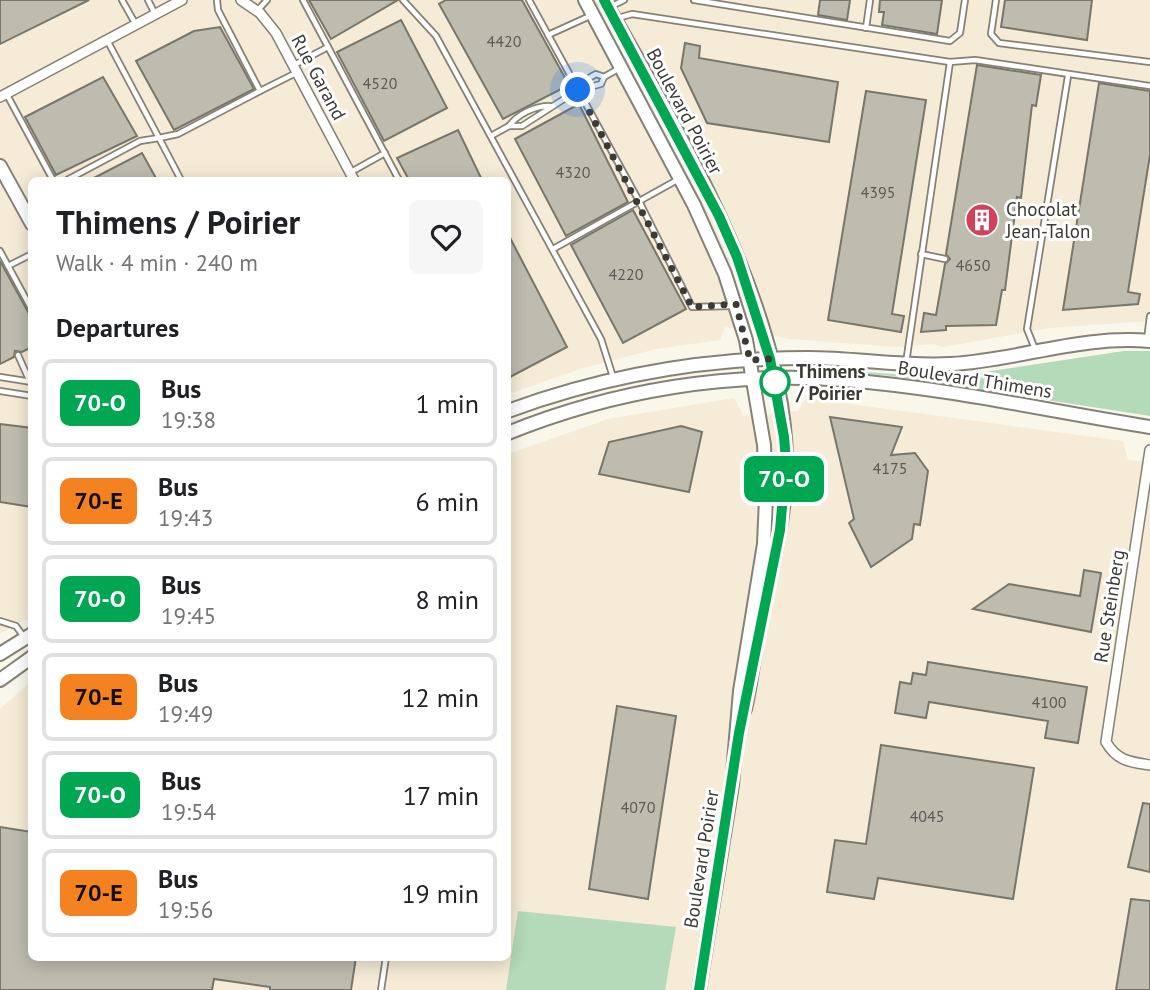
<!DOCTYPE html>
<meta charset="utf-8">
<style>
:root{--surface:#fff;--page:#f6f6f6;--text:#202124;--muted:#757577;--line:#e0e0e0}
body{margin:0;font-family:"PT Sans",sans-serif;background:var(--page);color:var(--text);height:100vh;display:flex;flex-direction:column;font-size:26px;white-space:nowrap}
*{box-sizing:border-box;margin:0}
p{font-size:23px;color:var(--muted)}
.icon{flex:none;width:38px;height:38px;fill:none;stroke:currentColor;stroke-width:2;stroke-linecap:round;stroke-linejoin:round}
.map{position:relative;flex:1;overflow:hidden}
.panel{position:absolute;left:28px;top:177px;width:483px;height:784px;display:flex;flex-direction:column;background:var(--surface);border-radius:10px;box-shadow:0 4px 18px #0003}
.panel>*{flex:none}
.badge{padding:0 14px;border-radius:10px;font-size:24px;line-height:46px}
.you{position:absolute;width:35px;height:35px;margin:-18px;border:5px solid #fff;border-radius:50%;background:#1a73e8;box-shadow:0 0 0 10px #1a73e833}
.map>.badge{position:absolute;translate:-50% -50%;box-shadow:0 0 0 4px #fff}
h2{padding:0 28px;font-size:26px;line-height:63px}
.round{display:grid;place-items:center;flex:none;width:74px;height:74px;border-radius:10px;background:var(--page)}
.overview{display:flex;align-items:center;justify-content:space-between;height:119px;padding:0 28px}
h1{font-size:33px;font-weight:700;line-height:52px}
ul{padding:0;list-style:none}
li{display:flex;align-items:center;gap:21px;height:88px;margin:0 14px 10px;padding:0 14px;border:4px solid var(--line);border-radius:10px}
li div{flex:1}
li b{display:block;font-size:26px}
li em{font-style:normal}
li .badge{min-width:77px;font-weight:700;text-align:center}
.map>svg:first-child{display:block}
.industrial{fill:#f5ebd6}
.green{fill:#b4dab9}
.building{fill:#bebbaf;stroke:#78766b;stroke-width:2}
.lines{fill:none;stroke-linecap:round;stroke-linejoin:round}
.service-casing{stroke:#848176;stroke-width:8}
.minor-casing{stroke:#848176;stroke-width:12}
.tertiary-casing{stroke:#848176;stroke-width:16}
.service{stroke:#fff;stroke-width:4.5}
.minor{stroke:#fff;stroke-width:9}
.tertiary{stroke:#fff;stroke-width:12}
.line-casing{stroke:#fff;stroke-width:16}
.line{stroke:#00a651;stroke-width:10}
.walk{stroke:#3b3a35;stroke-width:7;stroke-dasharray:0 12.6}
.stop-dot{fill:#fff;stroke:#00a651;stroke-width:3.5}
.labels{text-anchor:middle;dominant-baseline:central;stroke-width:6;stroke-linejoin:round;paint-order:stroke}
.number-label{font-size:16px;fill:#5c5a54}
.street-label{font-size:19px;fill:#3b3a35;stroke:#fff}
.poi-label{font-size:19px;fill:#3b3a35;stroke:#fff;text-anchor:start}
.stop-label{font-size:19px;font-weight:bold;fill:#3b3a35;stroke:#fff;text-anchor:start}
</style>
<div class="map">
<svg width="1150" height="990" viewBox="0 0 1150 990">
<rect width="100%" height="100%" fill="#f9f6ea"/>
<g class="industrial">
<polygon points="0,0 1150,0 1150,321 1049,328 944,347 933,344 898,347 790,339 725,327 720,340 656,349 583,368 508,394 508,180 32,180 31,617 0,633"/>
<polygon points="734,398 744,416 798,411 806,398 1123,441 1128,460 1150,462 1150,990 0,990 0,709 31,681 32,957 508,957 508,454 608,419"/>
</g>
<g class="green">
<polygon points="1124,351 1150,351 1150,416 892,376 792,367 922,376 971,374"/>
<polygon points="518,911 676,927 665,990 506,990"/>
</g>
<g class="building">
<polygon points="0,0 89,0 0,44"/>
<polygon points="309,0 398,0 331,39"/>
<polygon points="446,0 522,0 569,85 503,119 439,4"/>
<polygon points="820,0 850,0 847,20 818,15"/>
<polygon points="880,0 942,0 937,34 882,25 884,12 879,12"/>
<polygon points="1005,0 1092,0 1087,40 1001,27"/>
<polygon points="401,20 447,108 384,141 337,52"/>
<polygon points="220,27 254,89 174,130 136,61 194,31"/>
<polygon points="685,43 700,46 699,58 838,82 829,142 707,123 681,68"/>
<polygon points="977,65 1041,75 1036,106 1032,105 1021,198 1017,197 1005,290 1002,290 996,325 946,326 946,330 921,332 924,313 936,315 945,264 950,259 946,254"/>
<polygon points="103,77 137,136 56,175 25,117"/>
<polygon points="1099,83 1150,91 1150,155 1128,292 1140,294 1138,304 1063,310"/>
<polygon points="866,91 926,100 892,314 904,316 901,332 828,320"/>
<polygon points="579,104 628,202 566,236 515,139"/>
<polygon points="458,130 482,180 409,180 397,158"/>
<polygon points="142,153 157,180 90,180"/>
<polygon points="633,210 686,309 623,343 571,245"/>
<polygon points="508,234 567,347 508,378"/>
<polygon points="0,261 32,319 32,347 22,352 15,351 14,357 0,364"/>
<polygon points="830,417 902,427 891,455 915,453 928,471 920,525 914,524 912,539 871,567 849,523 854,519"/>
<polygon points="0,424 32,428 32,507 0,502"/>
<polygon points="681,426 702,432 689,492 599,474 609,442"/>
<polygon points="1084,570 1101,573 1091,632 973,609 1009,584 1080,596"/>
<polygon points="928,662 1087,687 1078,743 1045,738 1048,721 929,702 926,718 895,713 900,682 911,684 913,673 926,675"/>
<polygon points="617,706 676,716 648,899 589,889"/>
<polygon points="881,745 1034,768 1013,899 878,878 874,899 827,892 835,840 866,844"/>
<polygon points="1143,803 1150,804 1150,872 1128,867"/>
<polygon points="0,827 32,832 32,957 356,957 351,990 270,990 270,987 214,979 212,990 0,990"/>
<polygon points="1131,899 1150,901 1150,990 1116,990"/>
</g>
<g class="lines">
<defs>
<g id="service">
<polyline points="122,0 135,23"/>
<polyline points="148,0 155,14"/>
<polyline points="217,0 218,10 260,91 296,73"/>
<polyline points="303,0 399,180"/>
<polyline points="403,0 436,36 601,339 613,377"/>
<polyline points="529,0 639,201 692,307 732,306"/>
<polyline points="694,0 950,41 960,33 965,0"/>
<polyline points="996,0 991,34 999,43 1150,62"/>
<polyline points="610,7 624,0"/>
<polyline points="257,11 267,0"/>
<polyline points="618,18 632,14 950,62 975,60 1150,86"/>
<polyline points="866,28 870,0"/>
<polyline points="548,35 592,15"/>
<polyline points="107,40 159,138 178,134 260,91"/>
<polyline points="294,65 328,47"/>
<polyline points="604,77 618,69"/>
<polyline points="6,93 53,180"/>
<path d="M550,106c-16,0 -32,8 -41,20h13l56,-36 23,-6 3,-7 -8,-3 -7,4 -4,8"/>
<polyline points="491,136 509,126"/>
<polyline points="351,172 385,153"/>
<polyline points="67,180 140,141 159,138 181,180"/>
<polyline points="553,249 679,179"/>
<polyline points="0,251 32,310"/>
<polyline points="921,254 945,259"/>
<polyline points="8,266 32,254"/>
<polyline points="1147,340 1150,316"/>
<polyline points="1035,349 1027,329 1068,76"/>
<polyline points="18,355 30,382"/>
<polyline points="906,363 950,62"/>
<polyline points="0,377 32,382"/>
<polyline points="0,391 32,396"/>
<polyline points="0,621 16,626 24,637"/>
<polyline points="381,990 386,957"/>
</g>
<g id="minor">
<polyline points="241,0 260,13 276,33 354,180"/>
<polyline points="0,97 182,0"/>
<path d="M1150,450l-44,292c11,19 24,20 44,23"/>
</g>
<g id="tertiary">
<polyline points="585,0 694,205 725,274 746,340 764,445 766,499 764,544 740,691 732,785 699,990"/>
<path d="M604,0c74,131 179,306 182,458 1,55 -14,109 -26,162 -6,30 -8,60 -15,89"/>
<polyline points="0,166 32,224"/>
<path d="M508,411c98,-36 196,-53 300,-53 48,0 95,9 143,6 68,-4 130,-29 199,-23"/>
<path d="M508,433c106,-43 223,-62 337,-53 103,8 204,31 305,47"/>
<polyline points="0,654 32,634"/>
<polyline points="0,680 32,657"/>
</g>
</defs>
<use href="#service" class="service-casing"/>
<use href="#minor" class="minor-casing"/>
<use href="#tertiary" class="tertiary-casing"/>
<use href="#service" class="service"/>
<use href="#minor" class="minor"/>
<use href="#tertiary" class="tertiary"/>
</g>
<g class="lines">
<defs>
<polyline id="line" points="604,0 719,216 737,257 770,359 784,437 786,461 780,530 739,733 699,990"/>
</defs>
<use href="#line" class="line-casing"/>
<use href="#line" class="line"/>
<polyline class="walk" points="578,90 692,307 736,304 750,360 770,359 775,382"/>
</g>
<defs>
<symbol id="building-disc" viewBox="-11 -11 22 22"><circle r="9.5" fill="#d2415c" stroke="#fff"/><path d="M-4-6H4V6H1V3H-1V6H-4ZM-2.5-4.3h1.7v1.8h-1.7ZM.8-4.3h1.7v1.8H.8ZM-2.5-1h1.7V.8h-1.7ZM.8-1h1.7V.8H.8Z" fill="#fff"/></symbol>
</defs>
<g fill-rule="evenodd">
<use href="#building-disc" x="963" y="201" width="38" height="38"/>
</g>
<circle class="stop-dot" cx="775" cy="382" r="14"/>
<g class="labels">
<g class="number-label">
<text x="504" y="41">4420</text>
<text x="380" y="83">4520</text>
<text x="573" y="172">4320</text>
<text x="878" y="192">4395</text>
<text x="973" y="265">4650</text>
<text x="626" y="274">4220</text>
<text x="890" y="468">4175</text>
<text x="1049" y="702">4100</text>
<text x="638" y="807">4070</text>
<text x="927" y="816">4045</text>
</g>
<g class="street-label">
<text transform="translate(319 77) rotate(62)">Rue Garand</text>
<text transform="translate(685 111) rotate(62)">Boulevard Poirier</text>
<text transform="translate(975 379) rotate(9)">Boulevard Thimens</text>
<text transform="translate(1109 606) rotate(-81)">Rue Steinberg</text>
<text transform="translate(701 859) rotate(-81)">Boulevard Poirier</text>
</g>
<g class="poi-label">
<text x="1006" y="209">Chocolat<tspan x="1006" dy="22">Jean-Talon</tspan></text>
</g>
<g class="stop-label">
<text x="796" y="371">Thimens<tspan x="796" dy="22">/ Poirier</tspan></text>
</g>
</g>
</svg>
<div class="you" style="left:578px;top:90px"></div>
<b class="badge" style="left:784px;top:479px;background:#00a651;color:#fff">70-O</b>
<section class="panel">
<div class="overview"><div><h1>Thimens / Poirier</h1><p>Walk · 4 min · 240 m</p></div><a class="round"><svg class="icon" aria-label="heart" viewBox="0 0 24 24"><path d="M12 20l-8-8c-3-5 5-10 8-4 3-6 11-1 8 4z"/></svg></a></div>
<h2>Departures</h2>
<ul>
<li><span class="badge" style="background:#00a651;color:#fff">70-O</span><div><b>Bus</b><p>19:38</p></div><em>1 min</em></li>
<li><span class="badge" style="background:#f58220;color:#111">70-E</span><div><b>Bus</b><p>19:43</p></div><em>6 min</em></li>
<li><span class="badge" style="background:#00a651;color:#fff">70-O</span><div><b>Bus</b><p>19:45</p></div><em>8 min</em></li>
<li><span class="badge" style="background:#f58220;color:#111">70-E</span><div><b>Bus</b><p>19:49</p></div><em>12 min</em></li>
<li><span class="badge" style="background:#00a651;color:#fff">70-O</span><div><b>Bus</b><p>19:54</p></div><em>17 min</em></li>
<li><span class="badge" style="background:#f58220;color:#111">70-E</span><div><b>Bus</b><p>19:56</p></div><em>19 min</em></li>
</ul>
</section>
</div>
